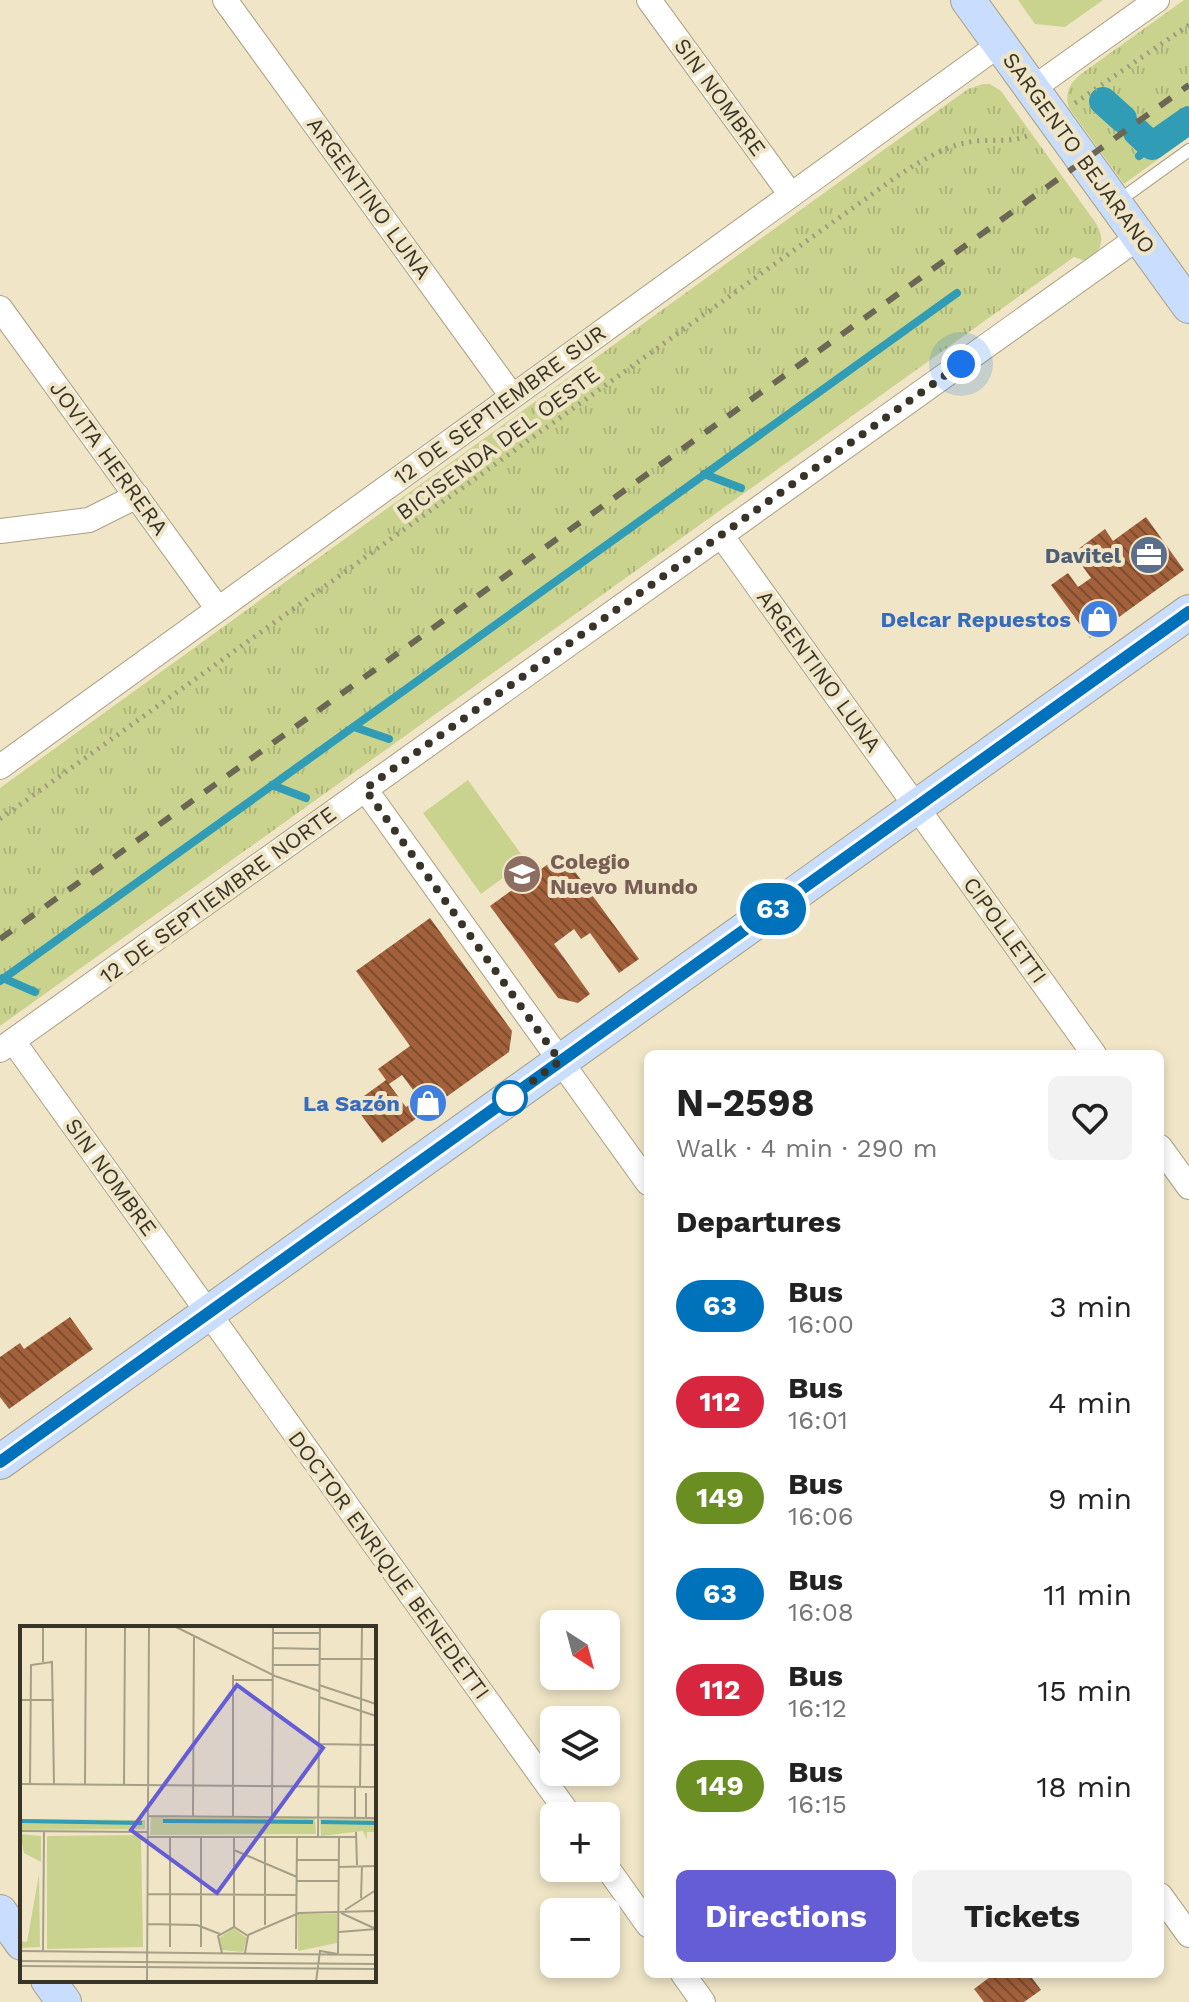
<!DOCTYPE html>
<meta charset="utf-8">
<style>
:root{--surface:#fff;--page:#f2f2f2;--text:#222;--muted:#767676;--accent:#645dd6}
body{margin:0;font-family:"Work Sans",sans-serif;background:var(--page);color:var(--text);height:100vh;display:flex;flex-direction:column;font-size:30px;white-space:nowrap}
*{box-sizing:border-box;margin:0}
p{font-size:26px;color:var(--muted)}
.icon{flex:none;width:44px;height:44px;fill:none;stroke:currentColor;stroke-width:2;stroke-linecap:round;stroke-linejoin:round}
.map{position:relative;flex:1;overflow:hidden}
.drawer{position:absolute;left:644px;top:1050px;width:520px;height:928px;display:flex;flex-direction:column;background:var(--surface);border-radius:12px;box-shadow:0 4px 12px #0003}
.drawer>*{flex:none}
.badge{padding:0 16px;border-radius:26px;font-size:28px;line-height:52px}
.needle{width:52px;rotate:144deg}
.fabs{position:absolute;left:540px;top:1610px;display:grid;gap:16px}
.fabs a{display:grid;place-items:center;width:80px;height:80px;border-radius:12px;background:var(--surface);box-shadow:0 4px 12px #0003;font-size:40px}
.you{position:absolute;width:40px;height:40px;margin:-20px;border:6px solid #fff;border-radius:50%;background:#1a73e8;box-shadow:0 0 0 12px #1a73e833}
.map>.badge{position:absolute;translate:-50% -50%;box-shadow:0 0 0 4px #fff}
h2{padding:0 32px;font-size:30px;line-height:72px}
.round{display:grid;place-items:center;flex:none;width:84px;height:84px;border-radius:12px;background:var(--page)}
.overview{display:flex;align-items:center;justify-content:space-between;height:136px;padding:0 32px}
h1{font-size:38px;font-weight:700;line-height:60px}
.primary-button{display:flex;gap:16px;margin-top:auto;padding:16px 32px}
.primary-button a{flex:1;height:92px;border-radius:12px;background:var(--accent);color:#fff;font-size:32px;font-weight:700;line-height:92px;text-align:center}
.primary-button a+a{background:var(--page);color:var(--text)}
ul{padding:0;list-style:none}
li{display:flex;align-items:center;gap:24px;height:96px;padding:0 32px}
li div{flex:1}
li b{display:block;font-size:30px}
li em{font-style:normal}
li .badge{min-width:88px;font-weight:700;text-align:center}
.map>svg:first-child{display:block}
.grass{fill:url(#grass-tufts)}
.garden{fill:#c9d38d}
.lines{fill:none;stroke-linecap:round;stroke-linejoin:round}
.stream{stroke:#319cb5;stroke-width:8}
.canal{stroke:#319cb5;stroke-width:28}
.building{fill:url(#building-back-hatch);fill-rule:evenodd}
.lane-casing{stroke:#a99f82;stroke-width:14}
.street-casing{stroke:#a99f82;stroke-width:26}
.secondary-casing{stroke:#a99f82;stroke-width:36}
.path{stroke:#a09982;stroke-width:5;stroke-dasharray:2 6;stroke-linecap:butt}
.lane{stroke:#fff;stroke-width:12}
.street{stroke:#fff;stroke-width:24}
.secondary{stroke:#c9ddfe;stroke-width:34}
.rail{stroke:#6c6755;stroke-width:6;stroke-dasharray:14 14;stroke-linecap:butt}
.line-casing{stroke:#fff;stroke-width:18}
.line{stroke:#0072bc;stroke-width:12}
.walk{stroke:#383428;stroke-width:8;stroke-dasharray:0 14.4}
.stop-dot{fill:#fff;stroke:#0072bc;stroke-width:4}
.labels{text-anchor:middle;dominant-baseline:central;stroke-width:8;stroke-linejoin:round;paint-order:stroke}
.street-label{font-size:22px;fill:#383428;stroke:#f0e6c7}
.service-label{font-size:22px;font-weight:bold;fill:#4e5e75;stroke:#f0e6c7;text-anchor:end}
.shop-label{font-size:22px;font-weight:bold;fill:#366cbe;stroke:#f0e6c7;text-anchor:end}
.education-label{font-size:22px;font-weight:bold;fill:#785e54;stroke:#f0e6c7;text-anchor:start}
.inset-river{fill:none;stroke:#319cb5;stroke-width:4}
.inset-road{fill:none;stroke:#a69f87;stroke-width:2}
.view{fill:#645dd6;fill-opacity:0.15;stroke:#645dd6;stroke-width:4}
.inset-edge{fill:none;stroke:#383428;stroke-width:4}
</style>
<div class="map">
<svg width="1189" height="2002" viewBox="0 0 1189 2002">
<defs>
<pattern id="grass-tufts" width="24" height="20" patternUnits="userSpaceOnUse" patternTransform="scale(2)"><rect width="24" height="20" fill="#c9d38d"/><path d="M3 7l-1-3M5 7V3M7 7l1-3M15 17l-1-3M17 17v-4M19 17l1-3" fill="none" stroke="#adb67a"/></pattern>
<pattern id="building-back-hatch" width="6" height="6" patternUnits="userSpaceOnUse" patternTransform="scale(2)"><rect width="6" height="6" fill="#a2603b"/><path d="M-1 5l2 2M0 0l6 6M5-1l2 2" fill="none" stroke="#7e4c2f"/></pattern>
</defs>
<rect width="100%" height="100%" fill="#f0e6c7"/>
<g class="grass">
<path d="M1184,0h5v137l-65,47 -55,-76c-5,-15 1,-25 12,-34z"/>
<path d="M983,84h7l11,7 94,131c11,17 7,27 -7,40l-14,-5 -1074,769v-238l968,-699z"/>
</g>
<g class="garden">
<polygon points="1018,0 1103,0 1065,27 1035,24"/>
<polygon points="468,780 526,861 481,894 423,813"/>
</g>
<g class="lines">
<g class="stream">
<polyline points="1139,156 1152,146"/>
<polyline points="704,474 741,488"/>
<polyline points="354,727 389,739"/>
<polyline points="272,785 306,798"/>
<polyline points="3,978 35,992"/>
<polyline points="0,981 957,293"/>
</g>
<g class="canal">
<polyline points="1103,101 1123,119"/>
<polyline points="1137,132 1152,146 1189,120"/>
</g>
</g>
<g class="building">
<polygon points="1146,517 1184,570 1090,638 1051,585 1068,573 1078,587 1091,578 1073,553 1105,529 1113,541"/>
<polygon points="562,854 639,959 619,973 590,933 581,939 574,929 554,944 590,994 578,1003 558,998 490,906"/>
<path d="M430,918l82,113 -3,21 -127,91 -29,-39 33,-24 -8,-11 32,-23 -54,-75zM402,1075l17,23 -13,9 -17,-23z"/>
<polygon points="70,1317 93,1349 9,1409 0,1397 0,1357 20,1343 24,1349"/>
<polygon points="994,1974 1029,1974 1041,1990 1024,2002 984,2002 974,1989"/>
</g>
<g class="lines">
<defs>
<polyline id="lane" points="1117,202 1189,150"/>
<g id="street">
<polyline points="225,0 512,396"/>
<polyline points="649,0 791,195"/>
<polyline points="1032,89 1157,0"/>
<polyline points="0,308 218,609"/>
<polyline points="0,531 89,520 137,496"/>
<polyline points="721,535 1094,1054"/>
<polyline points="0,767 1000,44"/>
<polyline points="365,789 648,1183"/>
<polyline points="13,1041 570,1816"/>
<polyline points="0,1050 1139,237"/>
<polyline points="1160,1147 1189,1187"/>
<polyline points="606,1866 648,1925"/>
<polyline points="1160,1895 1189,1935"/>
<polyline points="683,1974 703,2002"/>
</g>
<g id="secondary">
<polyline points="968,0 1189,306"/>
<polyline points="0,1462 1189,612"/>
<polyline points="0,1912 22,1943"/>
<polyline points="48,1980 64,2002"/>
</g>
</defs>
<use href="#lane" class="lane-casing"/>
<use href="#street" class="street-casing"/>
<use href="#secondary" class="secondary-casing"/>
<g class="path">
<polyline points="1075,103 1189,25"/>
<path d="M0,819l896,-642c23,-15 47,-30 73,-35 20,-4 44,2 62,-8"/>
</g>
<use href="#lane" class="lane"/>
<use href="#street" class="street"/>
<use href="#secondary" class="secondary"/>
<polyline class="rail" points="0,939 1189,85"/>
</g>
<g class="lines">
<defs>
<polyline id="line" points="0,1462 1189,612"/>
</defs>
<use href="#line" class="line-casing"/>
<use href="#line" class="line"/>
<polyline class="walk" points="510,1098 560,1061 365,789 961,364"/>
</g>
<defs>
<symbol id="office-disc" viewBox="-11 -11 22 22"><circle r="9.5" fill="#5c6f8a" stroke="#f0e6c7"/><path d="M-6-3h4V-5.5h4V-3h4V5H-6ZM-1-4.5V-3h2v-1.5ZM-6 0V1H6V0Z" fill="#fff"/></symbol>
<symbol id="shop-disc" viewBox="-11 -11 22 22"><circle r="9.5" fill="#3f7fe0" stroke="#f0e6c7"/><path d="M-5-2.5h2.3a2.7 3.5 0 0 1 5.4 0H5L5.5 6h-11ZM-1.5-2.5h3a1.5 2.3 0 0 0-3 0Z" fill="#fff"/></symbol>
<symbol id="school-disc" viewBox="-11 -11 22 22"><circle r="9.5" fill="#8d6e63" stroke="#f0e6c7"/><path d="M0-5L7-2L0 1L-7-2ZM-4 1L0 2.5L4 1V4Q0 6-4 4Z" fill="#fff"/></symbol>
</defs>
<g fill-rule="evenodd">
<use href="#office-disc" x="1127" y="533" width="44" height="44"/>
<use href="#shop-disc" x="1077" y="597" width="44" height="44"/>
<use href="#school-disc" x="500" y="852" width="44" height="44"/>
<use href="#shop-disc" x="406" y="1081" width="44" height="44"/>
</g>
<circle class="stop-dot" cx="510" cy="1098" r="16"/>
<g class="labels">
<g class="street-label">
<text transform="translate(720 97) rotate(54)">SIN NOMBRE</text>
<text transform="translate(1079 153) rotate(54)">SARGENTO BEJARANO</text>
<text transform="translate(369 198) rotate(54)">ARGENTINO LUNA</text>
<text transform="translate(500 405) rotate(-36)">12 DE SEPTIEMBRE SUR</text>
<text transform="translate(498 443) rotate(-36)">BICISENDA DEL OESTE</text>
<text transform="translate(109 458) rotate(54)">JOVITA HERRERA</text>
<text transform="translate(819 671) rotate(54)">ARGENTINO LUNA</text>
<text transform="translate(218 895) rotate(-36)">12 DE SEPTIEMBRE NORTE</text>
<text transform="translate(1005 930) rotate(54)">CIPOLLETTI</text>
<text transform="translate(111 1177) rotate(54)">SIN NOMBRE</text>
<text transform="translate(389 1565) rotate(54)">DOCTOR ENRIQUE BENEDETTI</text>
</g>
<g class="service-label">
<text x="1121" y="555">Davitel</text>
</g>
<g class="shop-label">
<text x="1071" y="619">Delcar Repuestos</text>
<text x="400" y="1103">La Sazón</text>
</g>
<g class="education-label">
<text x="550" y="861">Colegio<tspan x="550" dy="25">Nuevo Mundo</tspan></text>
</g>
</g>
<g transform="translate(20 1626)">
<rect width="356" height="356" fill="#f0e6c7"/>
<path d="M131,191l164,1 1,16 -166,1zM0,193l125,1v9l-125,1zM300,193h56v13h-9v8l-4,-9 -42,5zM278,288h39v29l-39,8zM213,302l14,10 -4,14 -21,-2 -3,-12z" fill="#c9d38d"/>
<path d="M0,208l21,2v26l-17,-9zM121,209l2,112 -96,2v-113zM19,248l1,73 -20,1v-7l7,1z" fill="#c9d38d"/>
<path class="inset-river" d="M0,195l122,2M143,195l150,1M301,196l55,1"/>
<path class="inset-road" d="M154,0l101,50 44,15M252,7h48M252,22l48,1M299,33h57M23,36v-36M252,39h47M213,54h39M299,59l57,19M299,71l57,19M0,74h34M299,118l57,1M0,158l356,3M10,158l1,-119 21,-3 2,123M65,158l1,-158M104,159l1,-159M340,161l2,-161M127,190l229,2M173,190l1,-179M213,190v-141M252,190l1,-190M335,191v-29M346,192v-25M0,205l127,1M336,206l1,33M127,211h209M150,211v110M298,211l2,-211M214,224l63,27M277,234h42M319,241l37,-1M277,255h42M127,268l150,1M341,272l1,-32M325,284l31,-20M321,287l35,16M127,298l50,1 23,9M245,299v-88M214,301v-90M319,306l37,-3M228,309l51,-22 77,-2M181,321v-110M276,323l1,-112M0,325l356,4M23,325l1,-120M202,327l-4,-17 16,-9 14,9 -3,17M0,335l356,3M0,340l356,3M127,356l2,-356M296,356l4,-31 18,3 1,-116"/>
<path class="view" d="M217,59l86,63 -106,145 -86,-63z"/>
<rect width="356" height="356" class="inset-edge"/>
</g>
</svg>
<div class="fabs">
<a><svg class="needle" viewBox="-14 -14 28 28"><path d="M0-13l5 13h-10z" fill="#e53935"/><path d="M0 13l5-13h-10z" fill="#767676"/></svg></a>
<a><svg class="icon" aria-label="layers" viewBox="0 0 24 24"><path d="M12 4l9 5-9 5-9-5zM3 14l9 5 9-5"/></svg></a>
<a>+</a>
<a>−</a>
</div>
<div class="you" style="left:961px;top:364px"></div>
<b class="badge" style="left:773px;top:909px;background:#0072bc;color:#fff">63</b>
<section class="drawer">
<div class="overview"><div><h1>N-2598</h1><p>Walk · 4 min · 290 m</p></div><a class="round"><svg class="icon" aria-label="heart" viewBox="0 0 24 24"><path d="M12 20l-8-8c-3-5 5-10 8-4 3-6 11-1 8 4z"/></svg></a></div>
<h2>Departures</h2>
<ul>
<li><span class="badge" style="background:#0072bc;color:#fff">63</span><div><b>Bus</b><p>16:00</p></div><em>3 min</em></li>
<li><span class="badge" style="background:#d7263d;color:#fff">112</span><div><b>Bus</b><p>16:01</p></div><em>4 min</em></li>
<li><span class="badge" style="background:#6b8e23;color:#fff">149</span><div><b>Bus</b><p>16:06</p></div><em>9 min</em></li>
<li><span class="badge" style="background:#0072bc;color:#fff">63</span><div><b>Bus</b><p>16:08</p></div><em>11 min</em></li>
<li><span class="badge" style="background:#d7263d;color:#fff">112</span><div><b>Bus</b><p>16:12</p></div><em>15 min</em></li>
<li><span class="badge" style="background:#6b8e23;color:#fff">149</span><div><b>Bus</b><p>16:15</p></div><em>18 min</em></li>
</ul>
<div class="primary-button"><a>Directions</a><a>Tickets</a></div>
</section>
</div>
